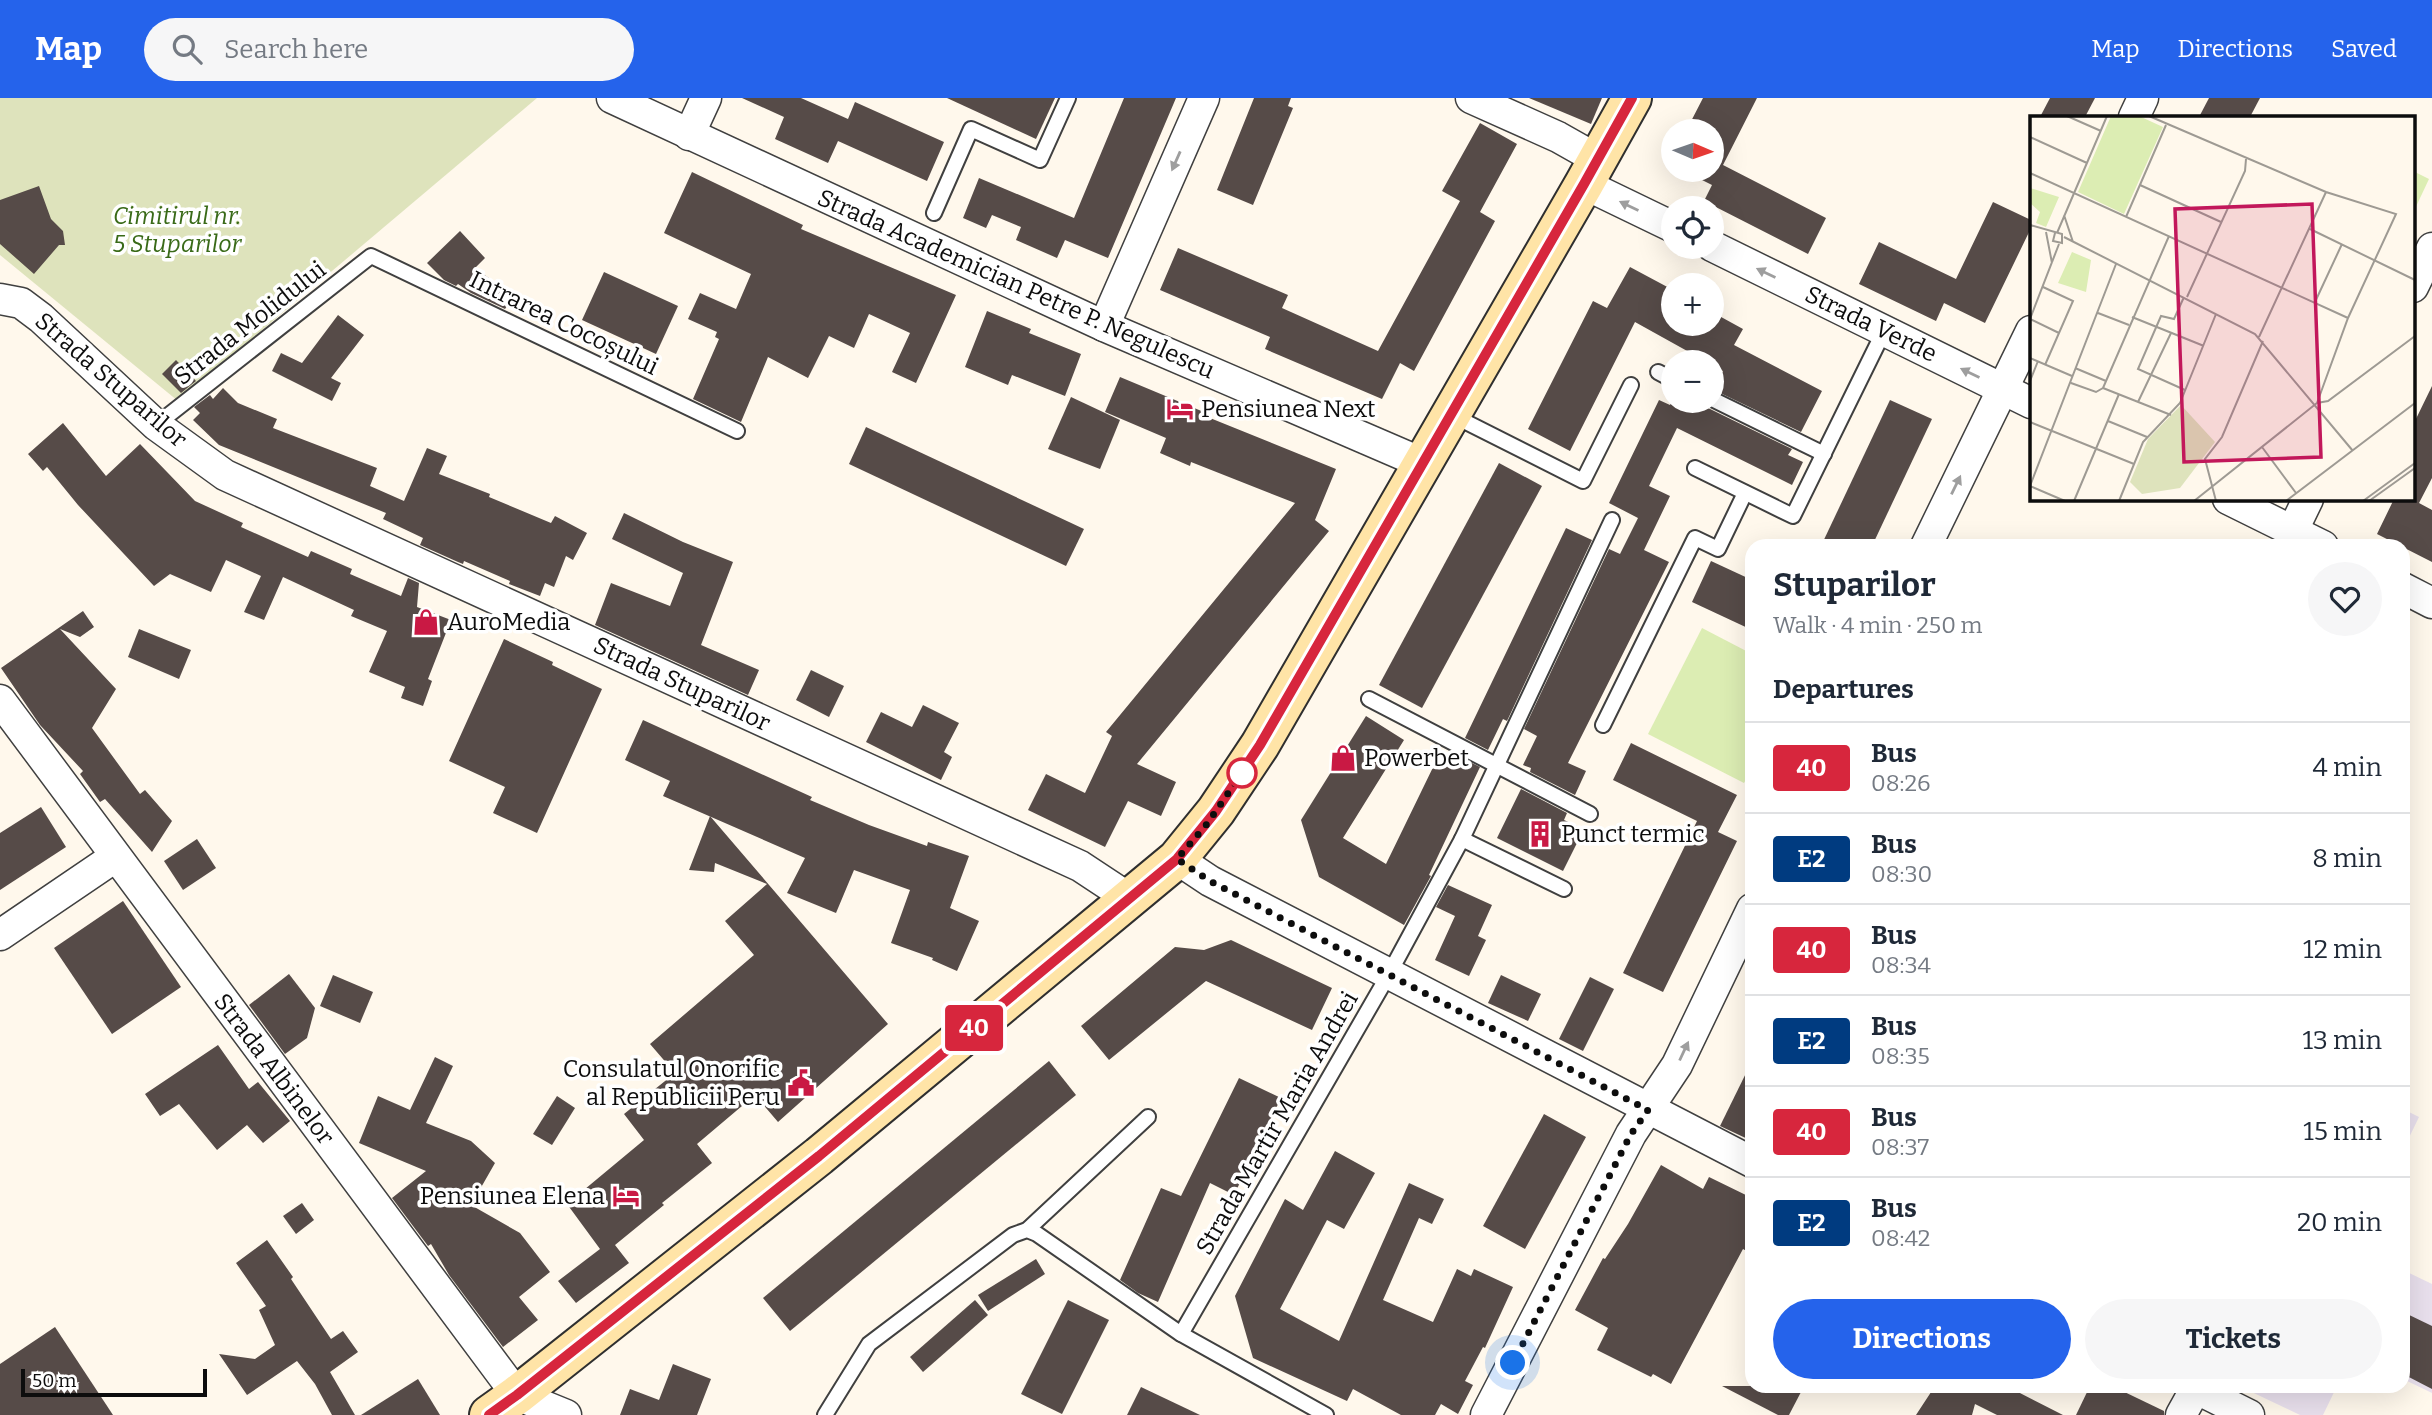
<!DOCTYPE html>
<meta charset="utf-8">
<style>
:root{--surface:#fff;--page:#f6f6f7;--text:#1f2937;--muted:#747a83;--line:#e0e1e3;--accent:#2563eb}
body{margin:0;font-family:Bitter,serif;background:var(--page);color:var(--text);height:100vh;display:flex;flex-direction:column;font-size:26px;white-space:nowrap}
*{box-sizing:border-box;margin:0}
p{font-size:23px;color:var(--muted)}
.icon{flex:none;width:38px;height:38px;fill:none;stroke:currentColor;stroke-width:2;stroke-linecap:round;stroke-linejoin:round}
.map{position:relative;flex:1;overflow:hidden}
.side{position:absolute;left:1745px;top:441px;width:665px;height:854px;display:flex;flex-direction:column;background:var(--surface);border-radius:21px;box-shadow:0 7px 28px #0002}
.side>*{flex:none}
.badge{padding:0 14px;border-radius:5px;font-size:24px;line-height:46px}
.needle{width:46px;rotate:92deg}
.tools{position:absolute;left:1661px;top:21px;display:grid;gap:14px}
.tools a{display:grid;place-items:center;width:63px;height:63px;border-radius:50%;background:var(--surface);box-shadow:0 7px 28px #0002;font-size:35px}
.scale{position:absolute;left:21px;bottom:18px;width:186px;box-sizing:border-box;padding-left:7px;border:4px solid #0d0d0d;border-top:0;font-size:19px;line-height:24px;white-space:nowrap;color:#0d0d0d;-webkit-text-stroke:5px #fff;paint-order:stroke}
.you{position:absolute;width:35px;height:35px;margin:-18px;border:5px solid #fff;border-radius:50%;background:#1a73e8;box-shadow:0 0 0 10px #1a73e833}
.map>.badge{position:absolute;translate:-50% -50%;box-shadow:0 0 0 4px #fff}
h2{padding:0 28px;font-size:26px;line-height:63px}
.round{display:grid;place-items:center;flex:none;width:74px;height:74px;border-radius:37px;background:var(--page)}
.headline{display:flex;align-items:center;justify-content:space-between;height:119px;padding:0 28px}
h1{font-size:33px;font-weight:700;line-height:52px}
.action{display:flex;gap:14px;margin-top:auto;padding:14px 28px}
.action a{flex:1;height:80px;border-radius:42px;background:var(--accent);color:#fff;font-size:28px;font-weight:700;line-height:80px;text-align:center}
.action a+a{background:var(--page);color:var(--text)}
ul{padding:0;list-style:none}
li{display:flex;align-items:center;gap:21px;height:91px;padding:0 28px;border-top:2px solid var(--line)}
li div{flex:1}
li b{display:block;font-size:26px}
li em{font-style:normal}
li .badge{min-width:77px;font-weight:700;text-align:center}
header{display:flex;align-items:center;gap:42px;box-sizing:border-box;height:98px;padding:0 35px;background:var(--accent);color:#fff}
header strong{font-size:33px}
nav{display:flex;gap:38px;margin-inline-start:auto;font-size:24px}
.search{width:490px;height:63px;background:var(--page);display:flex;align-items:center;gap:18px;box-sizing:border-box;padding:0 24px;border-radius:38px;color:var(--muted);font-size:26px}
.map>svg:first-child{display:block}
.industrial{fill:#e9e0ed}
.green{fill:#dcedb3}
.cemetery{fill:#dee3bc}
.building{fill:#564b48}
.lines{fill:none;stroke-linecap:round;stroke-linejoin:round}
.lane-casing{stroke:#404040;stroke-width:18}
.street-casing{stroke:#404040;stroke-width:33}
.secondary-casing{stroke:#2f2f2f;stroke-width:42}
.lane{stroke:#fff;stroke-width:14}
.street{stroke:#fff;stroke-width:30}
.secondary{stroke:#ffe4a7;stroke-width:38}
.oneway{fill:#9e9e9e}
.line-casing{stroke:#fff;stroke-width:16}
.line{stroke:#d7263d;stroke-width:10}
.walk{stroke:#0d0d0d;stroke-width:7;stroke-dasharray:0 12.6}
.stop-dot{fill:#fff;stroke:#d7263d;stroke-width:3.5}
.labels{text-anchor:middle;dominant-baseline:central;stroke-width:7;stroke-linejoin:round;paint-order:stroke}
.park-label{font-size:24px;font-style:italic;fill:#396a18;stroke:#fff}
.street-label{font-size:24px;fill:#0d0d0d;stroke:#fff}
.poi-label{font-size:24px;fill:#0d0d0d;stroke:#fff;text-anchor:start}
.inset-road{fill:none;stroke:#9e9a93;stroke-width:2}
.view{fill:#c2185b;fill-opacity:0.15;stroke:#c2185b;stroke-width:3.5}
.inset-edge{fill:none;stroke:#0d0d0d;stroke-width:3.5}
</style>
<header>
<strong>Map</strong>
<div class="search"><svg class="icon" aria-label="search" viewBox="0 0 24 24"><circle cx="10" cy="10" r="6"/><path d="M15 15l6 6"/></svg>Search here</div>
<nav><a>Map</a><a>Directions</a><a>Saved</a></nav>
</header>
<div class="map">
<svg width="2432" height="1317" viewBox="0 0 2432 1317">
<rect width="100%" height="100%" fill="#fff8ec"/>
<g class="industrial">
<polygon points="2403,1011 2419,1019 2403,1052"/>
<polygon points="2403,1172 2432,1186 2432,1295 2403,1281"/>
<polygon points="2239,1288 2337,1288 2323,1317 2300,1317"/>
</g>
<g class="green">
<polygon points="2413,73 2429,81 2413,115"/>
<polygon points="1702,530 1752,556 1752,670 1744,685 1648,636"/>
</g>
<polygon class="cemetery" points="0,0 537,0 178,303 0,157"/>
<g class="building">
<polygon points="742,0 801,0 848,21 855,4 944,44 927,83 838,43 828,65 775,41 784,19"/>
<polygon points="947,0 1055,0 1036,41"/>
<polygon points="1124,0 1176,0 1108,160 1065,142 1057,160 1016,142 1021,129 992,117 986,130 963,120 979,80 1074,120"/>
<polygon points="1254,0 1291,0 1288,8 1293,10 1253,107 1217,92"/>
<polygon points="1529,0 1602,0 1591,26"/>
<polygon points="1703,0 1757,0 1723,67 1826,120 1808,156 1704,103 1712,87 1682,72 1712,72 1712,33 1686,33"/>
<polygon points="2050,0 2095,0 2085,19 2040,19"/>
<polygon points="2209,0 2260,0 2250,19 2199,19"/>
<polygon points="1480,25 1517,46 1480,114 1495,123 1414,273 1400,265 1382,301 1265,251 1270,239 1160,192 1178,150 1288,197 1282,210 1378,253 1460,103 1442,93"/>
<polygon points="692,74 803,127 801,131 956,197 916,285 892,274 910,235 869,216 854,250 829,238 808,280 768,259 741,324 693,301 719,241 715,239 717,234 688,221 700,195 736,211 751,176 664,135"/>
<polygon points="39,88 51,121 63,133 65,147 59,147 34,176 0,146 0,102"/>
<polygon points="1993,104 2031,122 2031,130 1985,225 1944,205 1936,223 1859,186 1879,144 1956,181"/>
<polygon points="460,133 485,160 475,170 514,198 505,211 471,195 458,186 456,188 444,182 427,165"/>
<polygon points="1630,169 1673,192 1673,226 1712,226 1712,214 1743,231 1734,247 1822,293 1801,334 1714,292 1723,273 1712,267 1712,264 1707,264 1635,224 1570,353 1528,331 1593,203 1607,210"/>
<polygon points="604,174 678,208 656,256 582,222"/>
<polygon points="987,213 1031,231 1029,235 1081,256 1065,298 1012,277 1008,287 965,269"/>
<polygon points="338,217 364,237 331,280 341,285 332,303 272,273 281,255 302,265"/>
<polygon points="176,262 196,283 181,295 162,276"/>
<polygon points="1120,279 1211,317 1210,320 1336,371 1315,422 1329,433 1137,666 1176,684 1161,718 1128,703 1105,749 1028,712 1046,676 1085,695 1112,638 1106,634 1295,405 1191,364 1190,368 1160,355 1166,340 1105,314"/>
<polygon points="2432,288 2432,380 2419,405 2432,412 2432,464 2377,436 2394,401 2413,402 2413,327"/>
<polygon points="223,290 238,305 277,321 273,330 377,370 370,388 404,403 427,350 447,358 439,376 490,396 489,399 551,425 555,418 587,435 573,462 566,458 554,489 545,485 540,498 509,486 510,483 464,463 463,466 458,464 420,447 423,440 383,421 386,415 219,347 193,322 200,315 194,309 210,297 213,301"/>
<polygon points="1071,299 1120,322 1100,371 1048,351"/>
<polygon points="1659,302 1670,307 1672,303 1703,303 1708,310 1792,351 1788,357 1803,364 1792,387 1677,330 1649,388 1670,398 1644,452 1669,464 1568,665 1586,673 1575,697 1530,674 1531,670 1523,667 1537,638 1524,631 1609,451 1620,456 1638,420 1609,405"/>
<polygon points="1890,302 1932,321 1872,448 1821,448"/>
<polygon points="63,325 106,378 140,346 195,403 243,425 241,429 308,459 311,453 352,471 350,476 401,498 408,480 419,485 417,509 451,522 428,581 432,583 423,608 401,600 405,589 369,574 387,533 351,518 354,512 283,479 264,522 244,514 261,478 226,462 211,494 170,476 154,488 78,407 47,369 43,373 28,356"/>
<polygon points="866,329 1084,431 1066,468 849,366"/>
<polygon points="1499,365 1542,388 1422,610 1379,587"/>
<polygon points="624,415 683,444 733,464 701,547 759,572 748,597 595,527 611,485 670,508 683,475 612,441"/>
<polygon points="1566,430 1592,442 1507,623 1503,621 1488,652 1465,640"/>
<polygon points="1711,463 1752,482 1752,532 1692,504"/>
<polygon points="83,513 94,529 80,539 60,531 116,591 92,630 140,696 145,692 172,723 152,754 105,701 100,704 80,676 83,673 40,627 1,570"/>
<polygon points="139,531 191,552 179,581 128,559"/>
<polygon points="504,541 553,564 552,567 602,591 537,735 493,715 505,689 449,663"/>
<polygon points="811,572 844,588 829,619 796,602"/>
<polygon points="923,607 959,625 944,654 952,659 941,682 866,644 881,614 912,629"/>
<polygon points="1366,618 1404,642 1343,740 1386,766 1439,657 1453,663 1456,657 1480,669 1429,777 1431,778 1404,827 1319,779 1301,722"/>
<polygon points="643,622 812,699 810,702 869,727 927,748 928,744 969,758 950,810 979,823 957,873 932,862 933,860 891,845 910,792 854,772 836,815 787,795 805,760 663,698 670,683 625,662"/>
<polygon points="1631,645 1737,697 1718,734 1737,743 1663,894 1623,875 1697,723 1613,682"/>
<polygon points="1521,691 1567,715 1564,722 1584,731 1563,773 1497,740"/>
<polygon points="41,709 66,749 0,792 0,735"/>
<polygon points="710,718 888,926 778,1024 755,997 697,1046 712,1065 662,1105 664,1107 615,1147 629,1165 576,1205 558,1183 600,1151 567,1106 644,1042 624,1016 675,975 650,946 754,857 725,823 767,786 715,765 714,774 689,772"/>
<polygon points="197,741 216,770 183,792 164,763"/>
<polygon points="1448,787 1492,807 1478,838 1486,842 1469,878 1435,862 1455,818 1436,809"/>
<polygon points="123,803 181,889 112,936 54,850"/>
<polygon points="1231,842 1332,890 1312,932 1206,883 1109,962 1081,928 1175,849 1204,852"/>
<polygon points="289,876 315,910 307,940 285,956 249,907"/>
<polygon points="333,877 373,894 360,925 320,908"/>
<polygon points="1501,877 1541,896 1528,923 1488,905"/>
<polygon points="1590,879 1614,891 1583,953 1559,941"/>
<polygon points="218,947 249,991 258,984 290,1023 263,1045 247,1027 217,1052 179,1006 160,1018 145,996"/>
<polygon points="435,959 453,968 426,1025 471,1043 495,1065 471,1107 520,1135 550,1174 519,1199 538,1222 503,1249 449,1177 431,1146 428,1148 392,1100 426,1073 359,1045 378,998 410,1012"/>
<polygon points="1049,963 1076,997 790,1233 763,1200"/>
<polygon points="1752,963 1752,1043 1720,1028"/>
<polygon points="1239,980 1281,1000 1234,1097 1210,1085 1158,1204 1138,1195 1120,1182 1161,1090 1181,1098"/>
<polygon points="557,998 575,1010 552,1047 533,1036"/>
<polygon points="1544,1016 1586,1039 1525,1151 1483,1128"/>
<polygon points="1335,1053 1375,1075 1344,1131 1327,1122 1280,1211 1339,1243 1409,1085 1444,1101 1432,1126 1419,1120 1383,1202 1433,1224 1457,1171 1471,1178 1474,1171 1513,1189 1485,1250 1483,1249 1465,1283 1473,1287 1458,1316 1441,1306 1435,1317 1401,1317 1353,1291 1347,1303 1253,1260 1235,1198 1285,1101 1303,1112"/>
<polygon points="1661,1067 1703,1091 1709,1079 1752,1100 1752,1156 1743,1151 1671,1286 1653,1276 1651,1279 1597,1252 1608,1230 1575,1212 1603,1160 1605,1161 1628,1126"/>
<polygon points="302,1105 314,1122 296,1136 283,1118"/>
<polygon points="267,1142 293,1179 291,1181 331,1241 343,1233 358,1254 330,1274 355,1317 332,1317 315,1286 297,1263 247,1297 219,1256 255,1261 275,1247 259,1212 266,1208 236,1165"/>
<polygon points="1036,1161 1045,1176 988,1213 978,1197"/>
<polygon points="975,1202 988,1217 923,1274 910,1259"/>
<polygon points="1068,1202 1109,1222 1062,1316 1021,1296"/>
<polygon points="2403,1214 2432,1228 2432,1291 2403,1276"/>
<polygon points="55,1229 113,1317 0,1317 0,1266"/>
<polygon points="673,1266 711,1281 697,1317 620,1317 630,1291 659,1302"/>
<polygon points="418,1281 440,1317 361,1317"/>
<polygon points="1722,1288 1789,1288 1801,1294 1789,1317 1778,1317"/>
<polygon points="1935,1288 2019,1288 2016,1293 2063,1317 1997,1317 1975,1306 1972,1317 1916,1317"/>
<polygon points="2090,1288 2112,1288 2164,1313 2164,1317 2076,1317"/>
<polygon points="1141,1289 1200,1317 1127,1317"/>
</g>
<g class="lines">
<defs>
<g id="lane">
<polyline points="934,115 971,31 1040,62 1068,0"/>
<polyline points="1658,274 1673,282"/>
<polyline points="1712,301 1824,356"/>
<polyline points="1452,317 1583,383 1631,287"/>
<polyline points="156,327 371,158 737,333"/>
<polyline points="1695,370 1793,418 1884,233"/>
<polyline points="1369,601 1590,716"/>
<polyline points="1603,627 1695,440 1718,451 1745,395"/>
<polyline points="1462,741 1564,791"/>
<polyline points="1027,1132 1148,1019"/>
<polyline points="1181,1236 1389,876 1462,741 1612,422"/>
<polyline points="825,1317 869,1246 1013,1137 1027,1132 1037,1136 1181,1236 1326,1317"/>
</g>
<g id="street">
<polyline points="612,0 1104,228 1422,365"/>
<polyline points="1471,0 1558,39 1597,61"/>
<polyline points="2134,19 2143,0"/>
<polyline points="689,37 706,0"/>
<polyline points="1584,86 1673,129"/>
<polyline points="1712,148 2031,305"/>
<polyline points="2413,189 2432,150"/>
<polyline points="0,201 21,205 41,220 156,327 225,377 1080,768 1130,801"/>
<polyline points="1104,228 1204,0"/>
<polyline points="2228,401 2323,448"/>
<polyline points="2293,432 2308,401"/>
<polyline points="1926,448 2031,233"/>
<polyline points="2403,490 2432,505"/>
<polyline points="0,602 517,1297 566,1317"/>
<polyline points="1177,761 1210,783 1752,1064"/>
<polyline points="0,837 115,759"/>
<polyline points="2191,1288 2249,1317"/>
<polyline points="1486,1317 1631,1036 1677,967 1752,811"/>
<polyline points="2181,1317 2196,1290"/>
</g>
<polyline id="secondary" points="489,1317 517,1297 819,1058 1177,761 1216,713 1260,647 1584,86 1632,0"/>
</defs>
<use href="#lane" class="lane-casing"/>
<use href="#street" class="street-casing"/>
<use href="#secondary" class="secondary-casing"/>
<use href="#lane" class="lane"/>
<use href="#street" class="street"/>
<use href="#secondary" class="secondary"/>
</g>
<defs><path id="oneway-solid" d="M-6-.8H1V-3.2L6.5 0L1 3.2V.8H-6Z" transform="scale(1.75)"/></defs>
<g class="oneway">
<use href="#oneway-solid" transform="translate(1176 63) rotate(114)"/>
<use href="#oneway-solid" transform="translate(1629 108) rotate(-154)"/>
<use href="#oneway-solid" transform="translate(1766 175) rotate(-154)"/>
<use href="#oneway-solid" transform="translate(1970 275) rotate(-154)"/>
<use href="#oneway-solid" transform="translate(1956 387) rotate(-64)"/>
<use href="#oneway-solid" transform="translate(1684 953) rotate(-65)"/>
</g>
<g class="lines">
<defs>
<polyline id="line" points="489,1317 517,1297 819,1058 1177,761 1216,713 1260,647 1584,86 1632,0"/>
</defs>
<use href="#line" class="line-casing"/>
<use href="#line" class="line"/>
<polyline class="walk" points="1242,675 1207,726 1177,761 1210,783 1648,1012 1631,1036 1513,1265"/>
</g>
<defs>
<symbol id="hotel-bare" viewBox="-9 -9 18 18"><path d="M-6-4.5h1.5V1H6V5H4.5V3h-9V5H-6ZM-4 0a1.8 1.8 0 1 1 3.6 0ZM.5 0V-2.5h3Q6-2.5 6 0Z" fill="#c91944" stroke="#fff" stroke-width="2.5" paint-order="stroke"/></symbol>
<symbol id="shop-bare" viewBox="-9 -9 18 18"><path d="M-5-2.5h2.3a2.7 3.5 0 0 1 5.4 0H5L5.5 6h-11ZM-1.5-2.5h3a1.5 2.3 0 0 0-3 0Z" fill="#c91944" stroke="#fff" stroke-width="2.5" paint-order="stroke"/></symbol>
<symbol id="building-bare" viewBox="-9 -9 18 18"><path d="M-4-6H4V6H1V3H-1V6H-4ZM-2.5-4.3h1.7v1.8h-1.7ZM.8-4.3h1.7v1.8H.8ZM-2.5-1h1.7V.8h-1.7ZM.8-1h1.7V.8H.8Z" fill="#c91944" stroke="#fff" stroke-width="2.5" paint-order="stroke"/></symbol>
<symbol id="civic-bare" viewBox="-9 -9 18 18"><path d="M-.6-6.5H3V-4.5H.6V-3L4-1V1h2V6H-6V1h2V-1L-.6-3ZM-1.2 2.5V6h2.4V2.5Z" fill="#c91944" stroke="#fff" stroke-width="2.5" paint-order="stroke"/></symbol>
</defs>
<g fill-rule="evenodd">
<use href="#hotel-bare" x="1161" y="292" width="38" height="38"/>
<use href="#shop-bare" x="407" y="505" width="38" height="38"/>
<use href="#shop-bare" x="1324" y="641" width="38" height="38"/>
<use href="#building-bare" x="1521" y="717" width="38" height="38"/>
<use href="#civic-bare" x="782" y="966" width="38" height="38"/>
<use href="#hotel-bare" x="607" y="1079" width="38" height="38"/>
</g>
<circle class="stop-dot" cx="1242" cy="675" r="14"/>
<g class="labels">
<g class="park-label">
<text x="177" y="118">Cimitirul nr.<tspan x="177" dy="28">5 Stuparilor</tspan></text>
</g>
<g class="street-label">
<text transform="translate(1016 186) rotate(24)">Strada Academician Petre P. Negulescu</text>
<text transform="translate(250 225) rotate(-38)">Strada Molidului</text>
<text transform="translate(564 225) rotate(26)">Intrarea Cocoșului</text>
<text transform="translate(1871 226) rotate(26)">Strada Verde</text>
<text transform="translate(111 282) rotate(41)">Strada Stuparilor</text>
<text transform="translate(682 586) rotate(25)">Strada Stuparilor</text>
<text transform="translate(274 971) rotate(53)">Strada Albinelor</text>
<text transform="translate(1277 1025) rotate(-60)">Strada Martir Maria Andrei</text>
</g>
<g class="poi-label">
<text x="1201" y="311">Pensiunea Next</text>
<text x="447" y="524">AuroMedia</text>
<text x="1364" y="660">Powerbet</text>
<text x="1561" y="736">Punct termic</text>
<text x="780" y="971" text-anchor="end">Consulatul Onorific<tspan x="780" dy="28">al Republicii Peru</tspan></text>
<text x="605" y="1098" text-anchor="end">Pensiunea Elena</text>
</g>
</g>
<g transform="translate(2030 18)">
<rect width="385" height="385" fill="#fff8ec"/>
<path d="M81,0h28l24,11 -39,87 -46,-22zM0,72l29,9 -13,30 -10,-4 4,-11 -10,-9zM42,136l19,8 -5,32 -28,-9z" fill="#dcedb3"/>
<path d="M151,289l34,37 -35,46 -38,6 -12,-12 18,-43z" fill="#dee3bc"/>
<path class="inset-road" d="M37,0l34,15M119,0l177,76 70,22 -48,104 -31,85 -123,98M0,21l57,26M0,57l318,145M110,69l81,37M34,99l9,27M96,101l40,-92M0,109l32,9v9l-9,-2 2,-8M280,113l105,51M16,116l6,31M27,117l50,-117M34,121l191,97 98,117M13,171l30,14 -28,64M154,181l-10,22 -13,-3 -23,53 47,21M157,181l58,-126 1,-12M285,186l27,-58M68,197l31,12M102,201l72,29M0,203l29,-75M0,203l29,14M229,221l67,-145M0,242l42,18M45,252l31,13M0,265l8,-20M41,267l25,9 7,-4M73,272l66,-152M73,272l68,27M108,286l33,-69M287,287l11,-2 87,-65M78,305l39,16M0,306l104,42M232,331l34,46M0,370l86,-222M0,370l35,15M44,385l45,-107M89,385l24,-59 37,-39 36,-89M186,385l-11,-42 17,-22 41,-96M256,385l129,-98M333,385l52,-38M339,385l46,-33"/>
<path class="view" d="M282,88l9,253 -137,5 -9,-253z"/>
<rect width="385" height="385" class="inset-edge"/>
</g>
</svg>
<div class="tools">
<a><svg class="needle" viewBox="-14 -14 28 28"><path d="M0-13l5 13h-10z" fill="#e53935"/><path d="M0 13l5-13h-10z" fill="#747a83"/></svg></a>
<a><svg class="icon" aria-label="locate" viewBox="0 0 24 24"><circle cx="12" cy="12" r="6"/><path d="M12 2v4M12 18v4M2 12h4M18 12h4"/></svg></a>
<a>+</a>
<a>−</a>
</div>
<div class="scale">50 m</div>
<div class="you" style="left:1513px;top:1265px"></div>
<b class="badge" style="left:974px;top:930px;background:#d7263d;color:#fff">40</b>
<section class="side">
<div class="headline"><div><h1>Stuparilor</h1><p>Walk · 4 min · 250 m</p></div><a class="round"><svg class="icon" aria-label="heart" viewBox="0 0 24 24"><path d="M12 20l-8-8c-3-5 5-10 8-4 3-6 11-1 8 4z"/></svg></a></div>
<h2>Departures</h2>
<ul>
<li><span class="badge" style="background:#d7263d;color:#fff">40</span><div><b>Bus</b><p>08:26</p></div><em>4 min</em></li>
<li><span class="badge" style="background:#003b80;color:#fff">E2</span><div><b>Bus</b><p>08:30</p></div><em>8 min</em></li>
<li><span class="badge" style="background:#d7263d;color:#fff">40</span><div><b>Bus</b><p>08:34</p></div><em>12 min</em></li>
<li><span class="badge" style="background:#003b80;color:#fff">E2</span><div><b>Bus</b><p>08:35</p></div><em>13 min</em></li>
<li><span class="badge" style="background:#d7263d;color:#fff">40</span><div><b>Bus</b><p>08:37</p></div><em>15 min</em></li>
<li><span class="badge" style="background:#003b80;color:#fff">E2</span><div><b>Bus</b><p>08:42</p></div><em>20 min</em></li>
</ul>
<div class="action"><a>Directions</a><a>Tickets</a></div>
</section>
</div>
